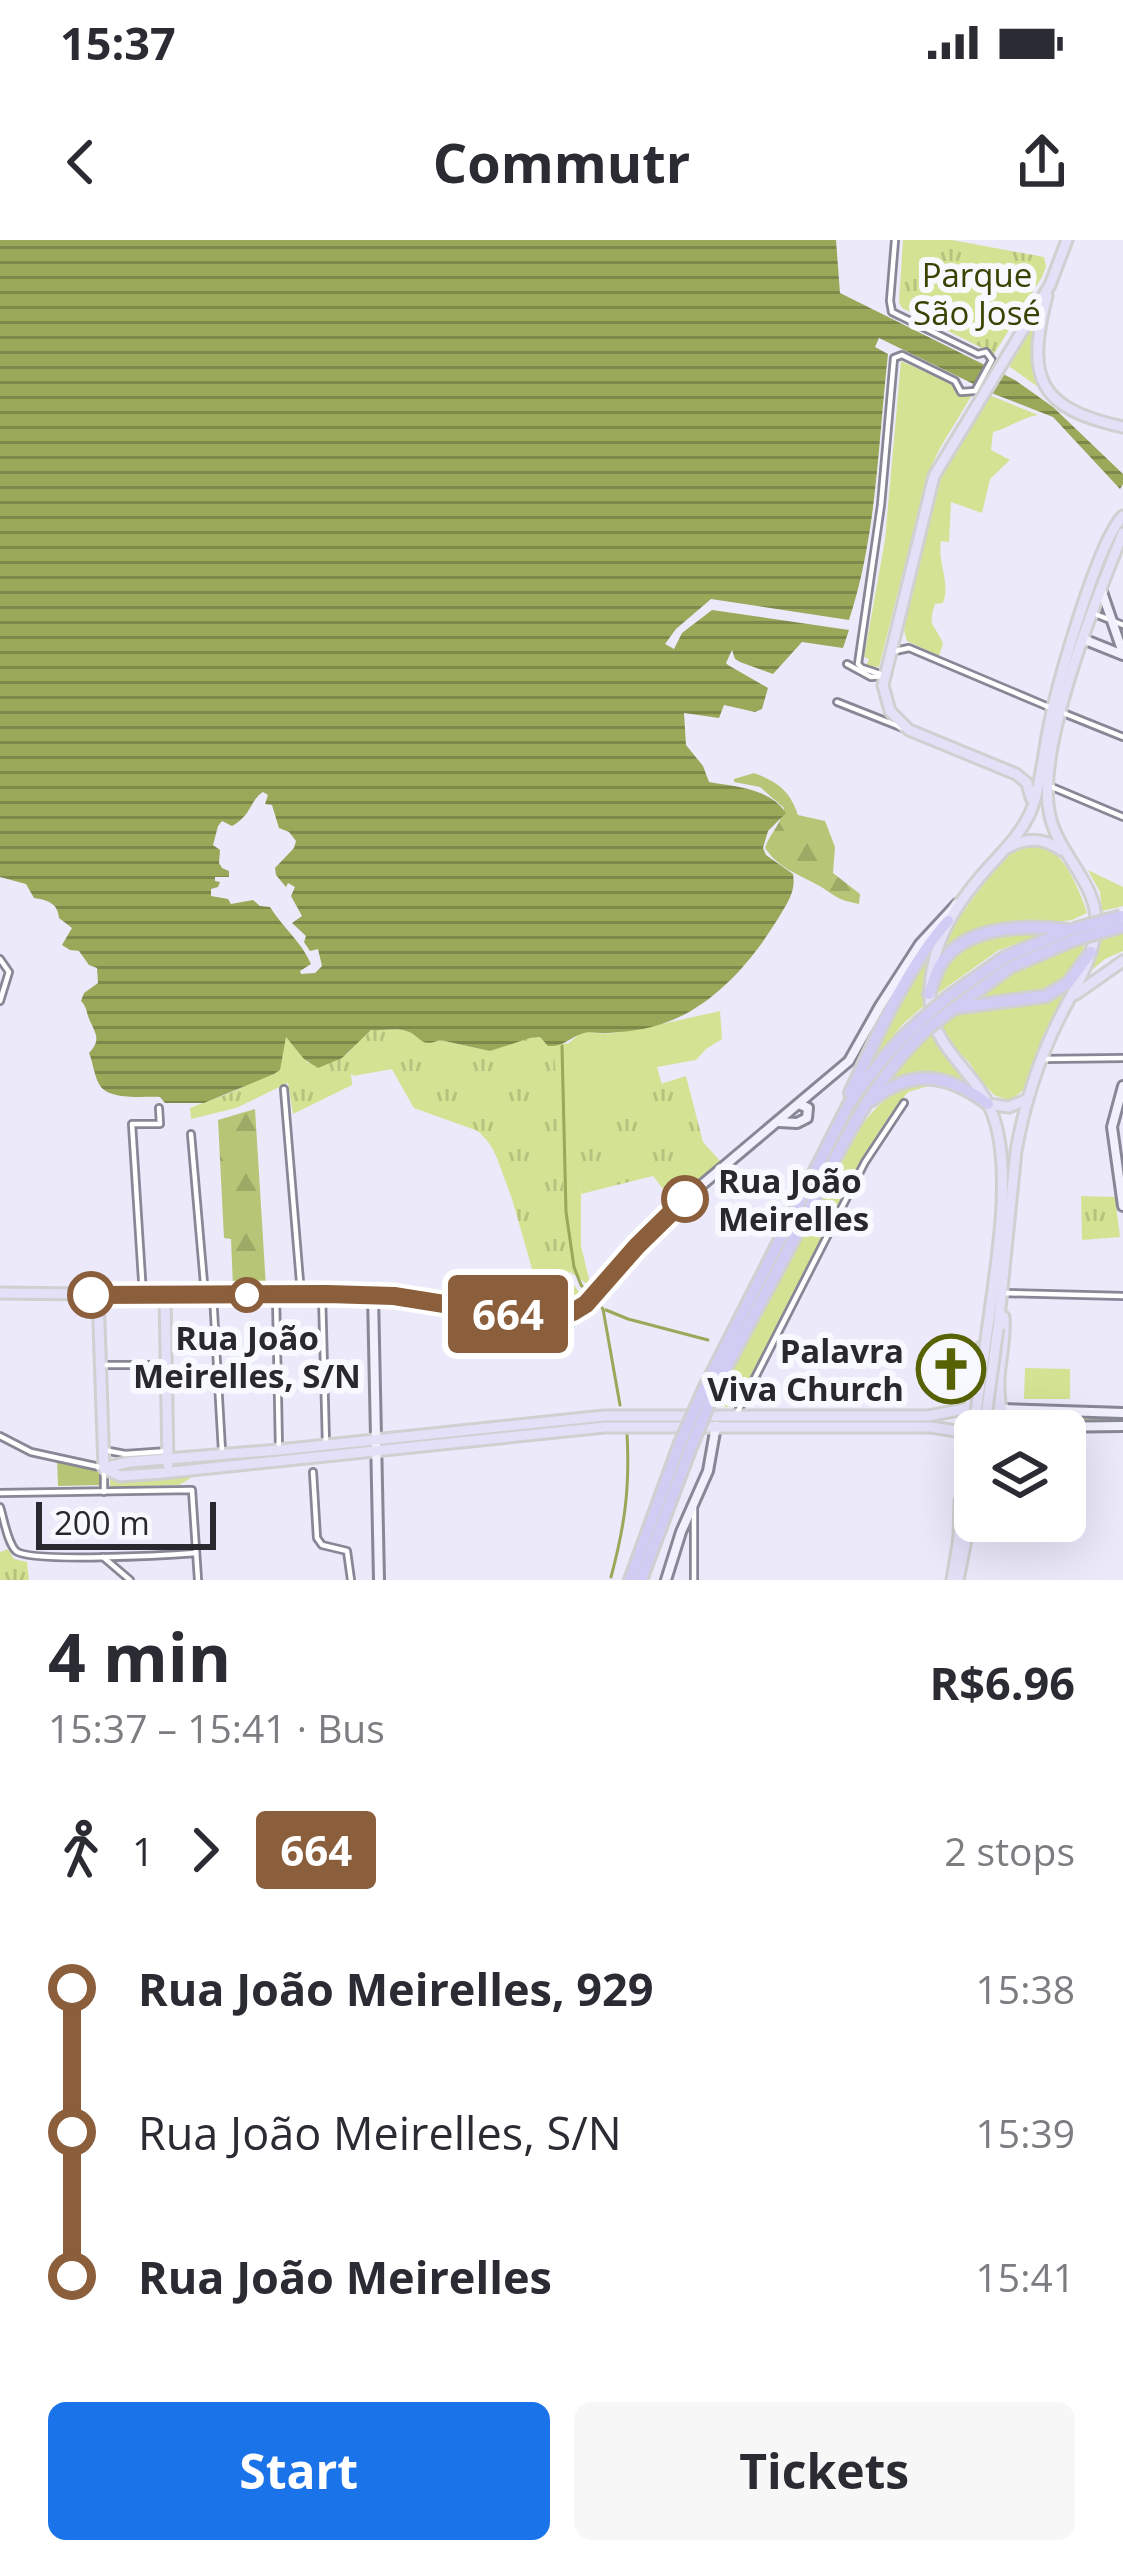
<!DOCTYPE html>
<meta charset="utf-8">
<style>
:root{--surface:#fff;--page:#f7f7f7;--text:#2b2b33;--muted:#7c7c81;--accent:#1a73e8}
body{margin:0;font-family:"Open Sans",sans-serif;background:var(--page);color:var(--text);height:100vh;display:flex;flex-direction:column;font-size:45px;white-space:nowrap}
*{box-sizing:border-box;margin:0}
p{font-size:39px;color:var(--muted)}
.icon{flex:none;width:66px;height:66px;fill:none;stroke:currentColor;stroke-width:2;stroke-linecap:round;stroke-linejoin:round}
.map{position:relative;height:1340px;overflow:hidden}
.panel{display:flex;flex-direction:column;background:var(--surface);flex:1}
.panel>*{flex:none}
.badge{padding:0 24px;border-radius:9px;font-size:42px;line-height:78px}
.fabs{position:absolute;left:954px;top:1170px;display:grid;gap:24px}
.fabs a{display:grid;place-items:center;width:132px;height:132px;border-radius:18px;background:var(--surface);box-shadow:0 12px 48px #0002;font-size:60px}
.scale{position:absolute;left:36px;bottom:30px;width:180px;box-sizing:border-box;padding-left:12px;border:6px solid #28282e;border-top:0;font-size:33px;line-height:42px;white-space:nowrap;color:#28282e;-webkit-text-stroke:9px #f8f8ff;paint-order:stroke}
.map>.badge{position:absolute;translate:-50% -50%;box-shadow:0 0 0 6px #fff}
.legs{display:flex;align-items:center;gap:18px;height:132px;padding:0 48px;font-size:39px}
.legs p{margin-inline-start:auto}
.summary{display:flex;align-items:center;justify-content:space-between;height:204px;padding:0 48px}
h1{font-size:66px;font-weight:700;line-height:90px}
.action{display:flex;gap:24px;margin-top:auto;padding:24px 48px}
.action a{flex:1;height:138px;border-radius:18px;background:var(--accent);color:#fff;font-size:48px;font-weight:700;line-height:138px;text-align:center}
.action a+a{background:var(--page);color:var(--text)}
ul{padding:0 48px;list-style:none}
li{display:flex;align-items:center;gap:42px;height:144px;font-size:45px}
li i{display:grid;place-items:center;width:18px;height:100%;margin:0 15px;background:currentColor}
li i::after{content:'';width:30px;height:30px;margin:-15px;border:9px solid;border-radius:50%;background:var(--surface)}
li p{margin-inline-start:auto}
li:first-child i{background:linear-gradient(#0000 50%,currentColor 0)}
li:last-child i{background:linear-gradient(currentColor 50%,#0000 0)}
.status{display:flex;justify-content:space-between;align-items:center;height:84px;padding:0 60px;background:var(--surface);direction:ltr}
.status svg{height:33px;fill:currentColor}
header{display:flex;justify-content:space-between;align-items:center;height:156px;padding:0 48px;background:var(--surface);font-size:54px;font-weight:700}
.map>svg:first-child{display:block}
.grass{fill:#d3e393}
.forest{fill:url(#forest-firs)}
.park{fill:url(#park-tufts)}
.water{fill:url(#water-rules);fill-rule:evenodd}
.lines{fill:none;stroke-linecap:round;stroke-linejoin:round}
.stream{stroke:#99a859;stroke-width:3}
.street-casing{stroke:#888796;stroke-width:10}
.secondary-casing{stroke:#888796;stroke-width:14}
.primary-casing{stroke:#d0d0d1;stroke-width:15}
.highway-casing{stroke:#d0d0d1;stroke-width:16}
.street{stroke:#fff;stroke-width:4.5}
.secondary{stroke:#f1f0fc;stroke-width:8}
.primary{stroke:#e3e0f8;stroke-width:9}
.highway{stroke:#d1ccf4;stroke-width:10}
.primary-bridge-casing{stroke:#d0d0d1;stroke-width:15;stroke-linecap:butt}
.highway-bridge-casing{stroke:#d0d0d1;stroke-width:16;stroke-linecap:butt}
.primary-bridge{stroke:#e3e0f8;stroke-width:9}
.highway-bridge{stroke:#d1ccf4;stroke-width:10}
.line-1-casing{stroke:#fff;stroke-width:27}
.line-1{stroke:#8b5e3c;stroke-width:18}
.stop-1-dot{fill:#fff;stroke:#8b5e3c;stroke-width:6}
.labels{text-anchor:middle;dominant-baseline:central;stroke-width:12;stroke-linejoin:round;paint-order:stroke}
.park-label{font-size:33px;fill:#394202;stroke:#f8f8ff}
.stop-label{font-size:33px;font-weight:bold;fill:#28282e;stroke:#f8f8ff;text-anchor:start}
.poi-label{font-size:33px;font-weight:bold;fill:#28282e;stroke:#f8f8ff;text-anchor:end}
</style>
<div class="status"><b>15:37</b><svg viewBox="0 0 49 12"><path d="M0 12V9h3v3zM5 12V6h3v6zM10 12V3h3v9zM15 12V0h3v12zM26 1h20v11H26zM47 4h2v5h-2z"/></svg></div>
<header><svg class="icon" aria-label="back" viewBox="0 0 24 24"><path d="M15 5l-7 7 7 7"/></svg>Commutr<svg class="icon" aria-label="share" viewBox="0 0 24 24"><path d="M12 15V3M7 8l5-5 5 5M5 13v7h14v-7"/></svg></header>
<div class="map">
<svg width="1123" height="1340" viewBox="0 0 1123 1340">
<defs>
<pattern id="forest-firs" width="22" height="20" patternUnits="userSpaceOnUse" patternTransform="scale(3)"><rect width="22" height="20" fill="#b6c676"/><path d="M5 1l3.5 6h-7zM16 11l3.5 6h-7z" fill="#9caa66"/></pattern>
<pattern id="park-tufts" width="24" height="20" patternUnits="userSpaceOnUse" patternTransform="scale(3)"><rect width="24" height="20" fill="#d3e393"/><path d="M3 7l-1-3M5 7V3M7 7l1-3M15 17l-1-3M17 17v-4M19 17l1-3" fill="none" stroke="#b5c37f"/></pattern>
<pattern id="water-rules" width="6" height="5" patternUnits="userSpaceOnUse" patternTransform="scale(3)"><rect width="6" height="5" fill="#99a859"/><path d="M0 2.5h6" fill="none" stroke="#7d894a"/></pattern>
</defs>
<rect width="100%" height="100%" fill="#ebe9fa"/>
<g class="grass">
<polygon points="1038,75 1031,114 1041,149 1006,124"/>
<polygon points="901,121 953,144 960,155 972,155 940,208 928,233 879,427 866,426 869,419 864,417 885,300"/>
<path d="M989,155l49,20c-17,3 -29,13 -45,17l-2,18 19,10 -20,19 -8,34 -31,-11 -2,40 -8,-1c-4,22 10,41 2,62l-8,1c-8,24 0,20 8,39l-4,13 -32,-15 -4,-14v-11l36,-139z"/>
<path d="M1021,604c7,0 14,-1 21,1 22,7 39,48 45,68l-15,7 -78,9 -57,33c16,-44 46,-76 75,-113z"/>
<polygon points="1088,630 1123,647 1123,666 1102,671 1100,652"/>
<polygon points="1123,690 1123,711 1105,719 1086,735 1099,697"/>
<path d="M1042,694l-43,16 -62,44c0,-23 16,-45 37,-54 19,-8 47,-5 68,-6z"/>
<polygon points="932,703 927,727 926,764 903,784 869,826"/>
<path d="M1085,703c-4,12 -8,26 -17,36 -18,19 -72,19 -98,22l48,-32z"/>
<path d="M1066,752l-22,41 -21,57 -13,11 -16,-6 -14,-16 -11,-17 -19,-18 -10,-19c36,-27 86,-15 126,-33z"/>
<path d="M720,771l2,28 -16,10 -10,11 -39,7 5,18 -92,30 11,79v52l10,41 -33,-24 -22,18c-10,-33 -32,-133 -58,-150 -14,-9 -48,-20 -64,-23l-22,-39 -39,7 -5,-23 21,-23h35l30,14 4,-4 52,11 40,-13 12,1 6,7 21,-3 11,-10 9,-1 17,2 34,-5z"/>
<path d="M931,794l35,50c-32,-14 -56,-12 -87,5l38,-44z"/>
<path d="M924,843l22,4 -17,-1 -21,6 -18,23 -28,43 -124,243 -8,6 -16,-1 145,-276c17,-26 34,-40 65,-47z"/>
<polygon points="1025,1128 1070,1129 1070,1159 1024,1159"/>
<polygon points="1010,1173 1123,1176 1123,1182 1029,1181 1008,1187"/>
<polygon points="604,1180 672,1180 663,1184 384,1206 384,1201"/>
<polygon points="185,1234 194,1236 179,1245 110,1247 110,1239 136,1240"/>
</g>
<g class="forest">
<path d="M754,533c24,9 36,18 44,42l27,6 10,26 -2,26 27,21 -1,10c-26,-5 -24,-10 -45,-21 -20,-11 -35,-15 -49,-35 5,-15 17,-25 19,-40l-24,-21 -26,-5v-3z"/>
<polygon points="255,869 266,1047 233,1048 231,999 224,998 218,880"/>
<polygon points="57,1219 100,1231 101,1245 58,1246"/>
</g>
<g class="park">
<polygon points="903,0 952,0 1044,17 1046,27 1042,37 994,114 902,68 899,62"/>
<path d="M372,790c10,1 22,-2 31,0 19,4 15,18 37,10l50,11 37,-13 13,-1 14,14 16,229 13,17 -29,13 -15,-17 -27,-94 -19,-52 -15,-16 -64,-23 -22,-39 -41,5 1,11 -59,29 -5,-31 -52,25 -45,11 -1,-11c38,-15 86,-25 96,-71l22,26 39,-9z"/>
<polygon points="686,836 703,902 722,923 675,964 653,936 581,954 568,873"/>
<polygon points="1081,956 1115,957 1120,997 1082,1000"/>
<polygon points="8,1309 14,1319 27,1322 29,1340 0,1340 0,1312"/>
</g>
<path class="water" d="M0,0h836l4,53 175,87 38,27 70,67v10l-3,5 -67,-72 -59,-23 -115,-56 -4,9 13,7c-10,89 -11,181 -39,266l-138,-21 -35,30 -11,15 9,5 8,-16 30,-23 137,20 -6,18 -41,-6 -29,32 -33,-12 -5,-3 -3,-9 -6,13 2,2 40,23 -6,21 -7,3 -31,-7 -5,13 -35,-5 2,32 17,21 6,16c27,5 61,6 77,31l-18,18 -5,17 3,7 27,19c3,17 -5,28 -14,43 -28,46 -69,94 -124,109 -14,4 -32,6 -47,7 -9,1 -19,-3 -27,1 -14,5 -17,13 -33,12l-8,-9 -10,1 -40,13 -50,-11c-22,9 -18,-6 -37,-10 -9,-2 -21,1 -32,0l-29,28 -24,10 -14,-9 -18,-22 -6,33 -6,4 -70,29h-39l-5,-6c-17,-1 -52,4 -61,-13 -5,-9 -6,-22 -10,-31 11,-12 8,-17 2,-30 -5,-9 -3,-15 -10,-22l3,-8 14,-10 -1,-15 -8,-3 -10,-14 -9,-1 -8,-5 10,-17 -13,-10c-1,-15 -12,-18 -25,-20l-8,-14 -26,-7zM263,552l5,3 -3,9 7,1 7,23 10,4 7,9 -2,7 -19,20 1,7 10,12 2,-4 7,4 -4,9 11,20 -10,7 14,13 -2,6 6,9 8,-2 4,17 -7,7 -14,1 -1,-3 11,-7c-10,-23 -28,-36 -41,-57l-10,-1 -7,-6 -22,4 -3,-5 -17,-3v-7l7,-2 2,-5 -5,-1v-4h14v-6l-7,-3 -3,-5 1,-13 -7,-5 5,-19 4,-5 10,5c20,-11 18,-26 31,-34z"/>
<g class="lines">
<g class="stream">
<polyline points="562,806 566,972 574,1027 581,1045 603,1069 620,1165"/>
<polyline points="606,1070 628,1079 708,1100"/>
<path d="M611,1337c14,-52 19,-90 16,-144"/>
</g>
<defs>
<g id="street">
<polyline points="1095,374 1123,385"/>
<polyline points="895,411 909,408 1051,468"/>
<polyline points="847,424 871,437 885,436"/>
<polyline points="883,435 862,428 858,424 881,265 894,118 902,115 955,141 961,152 975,151 992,120 986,112 978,114 892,72 890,61 895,0"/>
<polyline points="837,462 903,488"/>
<polyline points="1061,472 1123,497"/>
<polyline points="1052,547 1123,577"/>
<polyline points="0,719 9,732 0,761"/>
<polyline points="1043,819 1123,818"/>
<polyline points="284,849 301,1054"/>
<polyline points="191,894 205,1055"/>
<polyline points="1003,1053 1123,1056"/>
<polyline points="322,1054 326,1204"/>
<polyline points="143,1055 132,884 160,884 159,868"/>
<polyline points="213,1055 222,1211"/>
<polyline points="276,1055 279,1210"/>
<polyline points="101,1125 167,1125"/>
<polyline points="736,1175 865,922 904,863"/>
<polyline points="0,1196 31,1212 104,1228 104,1252"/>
<polyline points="104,1210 125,1214 169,1211"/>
<polyline points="313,1232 317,1298 322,1305 347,1311 351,1340"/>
<polyline points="0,1253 192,1250 198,1340"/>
<path d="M0,1267c4,12 7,35 16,44 14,12 154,4 180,2"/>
<polyline points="694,1268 694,1340"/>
<polyline points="103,1317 130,1340"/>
</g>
<g id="secondary">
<polyline points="1101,349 1123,413"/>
<polyline points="1083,399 1123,415"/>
<polyline points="1123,846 1112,887 1123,966"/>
<polyline points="779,882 797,883 807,878 808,868 799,864"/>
<polyline points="165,1055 394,1056 522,1075 555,1078 573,1072 588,1062 637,1006 685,959 849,821 880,766 920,704 957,664"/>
<polyline points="373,1055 379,1340"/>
<polyline points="1002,1169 1123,1173"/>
<polyline points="1015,1191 1043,1187 1123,1186"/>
<polyline points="666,1340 681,1292 708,1231 716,1186"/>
</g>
<g id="primary">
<path d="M1047,56c-21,82 -10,112 76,131"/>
<polyline points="1031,558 1027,543 1016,534 909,490 890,471 883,445 934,236 1050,45 1067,0"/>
<path d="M1009,607c18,-10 35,-9 52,3"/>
<polyline points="1076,754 1123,721"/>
<polyline points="988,864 1009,867 1028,859"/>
<polyline points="0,1053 165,1055 168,1224"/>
<polyline points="98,1055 104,1228"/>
<path d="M988,1085c8,-59 27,-162 2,-217 -18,-40 -60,-62 -60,-109 -1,-53 24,-93 57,-130 17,-19 34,-35 44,-58 10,-24 13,-64 19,-90 8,-39 48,-181 73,-205"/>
<path d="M998,1088l18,-177c8,-45 23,-92 43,-132 15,-30 35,-59 37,-94 2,-42 -37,-69 -46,-109 -16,-65 47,-219 73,-283"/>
<path d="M999,1191c4,-18 -1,-34 0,-52 1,-21 7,-40 5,-62"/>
<polyline points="104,1228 129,1222 279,1210 604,1176 928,1176 969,1168 1002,1169"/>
<polyline points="104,1228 120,1236 162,1233 605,1187 931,1187 975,1194"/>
<polyline points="962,1245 967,1179 981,1107"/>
<polyline points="959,1298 960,1261"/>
<polyline points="952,1340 960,1292"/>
<polyline points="958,1340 975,1255"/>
</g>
<g id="highway">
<path d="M929,754c3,-8 6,-18 10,-27 24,-43 88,-42 130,-37"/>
<polyline points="948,757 1005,717 1065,692"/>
<polyline points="957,766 1010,727 1074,700"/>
<polyline points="954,768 1046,756 1068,743 1091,712"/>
<path d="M850,853c26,-55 57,-127 98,-172"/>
<path d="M872,860c41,-32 76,-26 116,4"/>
<path d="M716,1147c28,-55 58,-109 86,-164 35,-69 68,-141 125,-194"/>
<path d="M704,1149l145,-285c21,-31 43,-58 71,-83"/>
<polyline points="630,1340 680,1203"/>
<polyline points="641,1340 691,1207"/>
</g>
</defs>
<use href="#street" class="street-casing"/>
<use href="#secondary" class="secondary-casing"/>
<use href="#primary" class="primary-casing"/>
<use href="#highway" class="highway-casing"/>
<use href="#street" class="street"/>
<use href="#secondary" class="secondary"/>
<use href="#primary" class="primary"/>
<use href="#highway" class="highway"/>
<defs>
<g id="primary-bridge">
<polyline points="984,1191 998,1088"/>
<polyline points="963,1266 988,1085"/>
</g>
<g id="highway-bridge">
<polyline points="1074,689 1121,676"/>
<polyline points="1074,700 1123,686"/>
<polyline points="920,781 948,757"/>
<polyline points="927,789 954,768"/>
<polyline points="680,1203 704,1149"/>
<polyline points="691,1207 716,1147"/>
</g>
</defs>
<use href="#primary-bridge" class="primary-bridge-casing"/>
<use href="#highway-bridge" class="highway-bridge-casing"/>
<use href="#primary-bridge" class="primary-bridge"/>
<use href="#highway-bridge" class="highway-bridge"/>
</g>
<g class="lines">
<defs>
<polyline id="line-1" points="91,1055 327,1054 394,1056 488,1071 555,1078 573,1072 586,1064 637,1006 685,959"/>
</defs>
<use href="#line-1" class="line-1-casing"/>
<use href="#line-1" class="line-1"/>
</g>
<defs>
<symbol id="church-ring" viewBox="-11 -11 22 22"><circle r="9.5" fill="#f8f8ff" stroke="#566203" stroke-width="1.5"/><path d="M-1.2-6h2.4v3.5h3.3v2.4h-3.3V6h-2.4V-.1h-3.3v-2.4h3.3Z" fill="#566203"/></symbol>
</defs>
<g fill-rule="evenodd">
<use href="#church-ring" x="913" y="1091" width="76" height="76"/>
</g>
<g class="stop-1-dot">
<circle cx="685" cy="959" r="21"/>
<circle cx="91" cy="1055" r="21"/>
<circle cx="247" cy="1055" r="15"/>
</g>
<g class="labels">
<g class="park-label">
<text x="977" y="34">Parque<tspan x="977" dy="38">São José</tspan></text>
</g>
<g class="stop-label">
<text x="718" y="940">Rua João<tspan x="718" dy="38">Meirelles</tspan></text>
<text x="247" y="1097" text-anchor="middle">Rua João<tspan x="247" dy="38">Meirelles, S/N</tspan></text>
</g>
<g class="poi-label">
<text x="904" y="1110">Palavra<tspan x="904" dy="38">Viva Church</tspan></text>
</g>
</g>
</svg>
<div class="fabs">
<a><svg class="icon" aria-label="layers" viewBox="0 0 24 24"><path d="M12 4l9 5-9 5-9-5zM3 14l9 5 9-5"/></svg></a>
</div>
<div class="scale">200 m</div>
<b class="badge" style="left:508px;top:1074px;background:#8b5e3c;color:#fff">664</b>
</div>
<section class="panel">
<div class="summary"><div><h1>4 min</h1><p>15:37 – 15:41 · Bus</p></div><b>R$6.96</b></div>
<div class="legs"><svg class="icon" aria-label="walk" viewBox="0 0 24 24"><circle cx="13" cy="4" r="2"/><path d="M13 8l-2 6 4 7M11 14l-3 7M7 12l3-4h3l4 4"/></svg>1<svg class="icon" aria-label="forward" viewBox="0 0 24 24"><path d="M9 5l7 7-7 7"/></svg><b class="badge" style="background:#8b5e3c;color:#fff">664</b><p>2 stops</p></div>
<ul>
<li><i style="color:#8b5e3c"></i><b>Rua João Meirelles, 929</b><p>15:38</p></li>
<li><i style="color:#8b5e3c"></i><span>Rua João Meirelles, S/N</span><p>15:39</p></li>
<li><i style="color:#8b5e3c"></i><b>Rua João Meirelles</b><p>15:41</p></li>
</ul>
<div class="action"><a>Start</a><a>Tickets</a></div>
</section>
